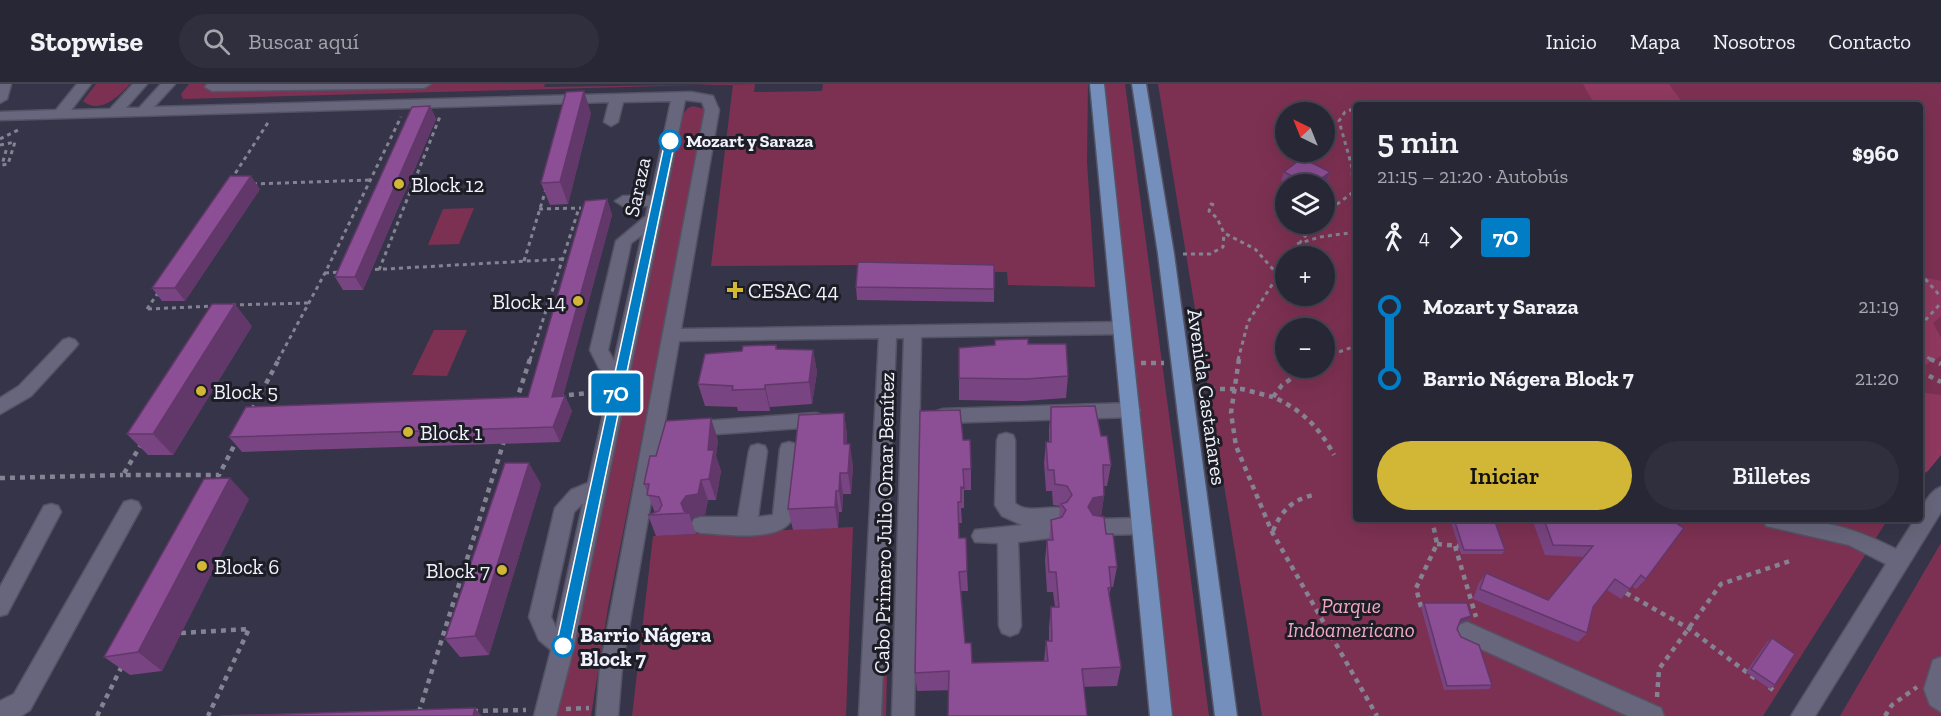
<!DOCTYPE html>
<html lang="es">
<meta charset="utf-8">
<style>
:root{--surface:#282736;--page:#302f3e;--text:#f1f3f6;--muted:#a5a5ad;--line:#444451;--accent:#d2b635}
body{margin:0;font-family:"Zilla Slab",serif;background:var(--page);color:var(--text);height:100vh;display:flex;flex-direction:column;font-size:22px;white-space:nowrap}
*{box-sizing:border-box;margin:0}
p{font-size:20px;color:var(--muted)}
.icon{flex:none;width:33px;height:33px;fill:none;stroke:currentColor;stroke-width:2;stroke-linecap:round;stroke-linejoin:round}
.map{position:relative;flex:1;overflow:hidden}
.panel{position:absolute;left:1353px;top:18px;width:570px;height:420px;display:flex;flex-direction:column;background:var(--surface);border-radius:6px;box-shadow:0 6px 24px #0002,0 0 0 2px var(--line)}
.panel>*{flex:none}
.badge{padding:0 12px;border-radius:4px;font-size:21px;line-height:39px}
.needle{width:39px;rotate:317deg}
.controls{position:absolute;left:1275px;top:18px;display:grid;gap:12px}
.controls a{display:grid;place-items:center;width:60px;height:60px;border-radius:50%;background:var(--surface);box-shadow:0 6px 24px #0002,0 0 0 2px var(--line);font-size:30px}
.map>.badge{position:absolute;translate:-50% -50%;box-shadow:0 0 0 3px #fff}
.legs{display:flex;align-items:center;gap:9px;height:66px;padding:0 24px;font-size:20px}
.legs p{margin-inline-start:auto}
.overview{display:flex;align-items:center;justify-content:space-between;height:102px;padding:0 24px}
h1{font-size:33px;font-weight:600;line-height:45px}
.button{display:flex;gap:12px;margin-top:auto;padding:12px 24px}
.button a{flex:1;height:69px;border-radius:36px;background:var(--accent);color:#111;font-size:24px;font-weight:600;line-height:69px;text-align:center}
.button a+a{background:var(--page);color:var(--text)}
ul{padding:0 24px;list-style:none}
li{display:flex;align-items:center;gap:21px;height:72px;font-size:22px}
li i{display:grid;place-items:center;width:9px;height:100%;margin:0 8px;background:currentColor}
li i::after{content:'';width:15px;height:15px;margin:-8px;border:4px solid;border-radius:50%;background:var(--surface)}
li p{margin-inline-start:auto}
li:first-child i{background:linear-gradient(#0000 50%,currentColor 0)}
li:last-child i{background:linear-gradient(currentColor 50%,#0000 0)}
header{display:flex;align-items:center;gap:36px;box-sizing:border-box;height:84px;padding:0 30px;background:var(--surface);border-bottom:2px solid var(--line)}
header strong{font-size:28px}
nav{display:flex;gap:33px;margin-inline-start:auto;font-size:21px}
.search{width:420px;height:54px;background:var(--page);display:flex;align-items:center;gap:15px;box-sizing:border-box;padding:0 21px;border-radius:33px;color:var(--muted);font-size:22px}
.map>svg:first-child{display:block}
.green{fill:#7d3152;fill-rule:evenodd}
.forest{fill:#913960}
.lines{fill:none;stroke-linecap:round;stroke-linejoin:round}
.minor-casing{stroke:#545364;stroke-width:3}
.major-casing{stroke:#545364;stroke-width:3}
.path-far1{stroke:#848293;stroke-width:3;stroke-dasharray:4 4;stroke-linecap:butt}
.path{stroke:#848293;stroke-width:4.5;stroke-dasharray:5 5;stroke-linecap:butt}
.minor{fill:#67667c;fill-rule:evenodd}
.major{fill:#758fbc;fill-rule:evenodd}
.wall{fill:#784481}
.shaded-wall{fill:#623769}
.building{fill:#8c4f96;stroke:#623769;stroke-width:1.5}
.line-1{fill:#007dc5;stroke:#fff;stroke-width:1.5}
.stop-1-dot{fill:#fff;stroke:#007dc5;stroke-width:3}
.poi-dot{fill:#d2b635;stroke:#1d1d26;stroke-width:2}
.labels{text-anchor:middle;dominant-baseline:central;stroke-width:6;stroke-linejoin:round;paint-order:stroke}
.far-stop-label{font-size:18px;font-weight:bold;fill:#f1f1fe;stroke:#1d1d26;text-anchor:start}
.poi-label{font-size:21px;fill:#f1f1fe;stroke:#1d1d26;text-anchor:start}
.street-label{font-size:21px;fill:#f1f1fe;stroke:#1d1d26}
.park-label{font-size:21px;font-style:italic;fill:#f2a8c3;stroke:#1d1d26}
.stop-label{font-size:21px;font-weight:bold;fill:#f1f1fe;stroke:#1d1d26;text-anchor:start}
</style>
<header>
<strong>Stopwise</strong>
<div class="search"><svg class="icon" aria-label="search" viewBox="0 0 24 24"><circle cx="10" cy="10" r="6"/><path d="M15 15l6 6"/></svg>Buscar aquí</div>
<nav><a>Inicio</a><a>Mapa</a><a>Nosotros</a><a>Contacto</a></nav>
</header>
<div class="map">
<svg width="1941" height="632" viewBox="0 0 1941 632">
<rect width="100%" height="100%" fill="#363448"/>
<g class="green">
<path d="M96,0h34c-11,12 -30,31 -47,17z"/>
<polygon points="189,0 221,0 218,5 337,6 341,0 545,0 544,3 755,0 754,8 822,7 823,0 1088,0 1087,78 1095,203 1008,201 1007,188 860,186 860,181 711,182 733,0 183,15 181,10"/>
<polygon points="1103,0 1125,0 1209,632 1169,632"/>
<path d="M1158,0h783v354l-21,31v-364h-564v414h532l-125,197h-501zM1286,28h38v40h-38zM1286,100h38v40h-38zM1286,172h38v40h-38zM1286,244h38v40h-38z"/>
<polygon points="693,22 704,25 706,29 608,524 591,632 555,632 682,31 688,24"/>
<polygon points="474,124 459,160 428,161 443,125"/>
<polygon points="434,246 467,246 447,292 412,291"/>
<polygon points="894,258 886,632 880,632"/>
<polygon points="853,443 846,632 632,632 653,452"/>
<polygon points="1941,459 1941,632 1840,632"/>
</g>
<g class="forest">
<polygon points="1583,0 1669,0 1684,21 1598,21 1592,16"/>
<polygon points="1920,192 1941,197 1941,232 1933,239 1941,254 1941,272 1927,280 1920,280"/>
<polygon points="1920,308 1941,311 1941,371 1928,387 1920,392"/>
</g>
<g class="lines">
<defs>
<g id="minor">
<polygon points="0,0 11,0 7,15 0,19"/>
<path d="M77,0h14l-20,26 39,-1 23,-25h14l-21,24h13l22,-24h14l-21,23 537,-15 22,4 6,14 -38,219 442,-7 8,6 -8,6 -202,3 -7,379h-22l12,-378h-8l-15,378h-22l20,-378 -200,3 -57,326 -4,49h-22l4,-49 105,-557 -3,-8 -17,-2 -111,546 -18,70h-22l17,-66 -12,-10 -10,-23 26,-109 16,-18 17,-7 23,-105 -12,-10 -9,-18 26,-109 30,-25 2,-10h-25l-8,-5 8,-5h28l20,-95 -48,1 -5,20 -7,4 -7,-4 5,-20 -609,18v-8l56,-2zM642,151l-28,126 -6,-11 23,-107zM583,419l-27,125 -5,-11 23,-105z"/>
<polygon points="207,0 431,0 424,4 212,7 205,3"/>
<polygon points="69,254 75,256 78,260 75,264 31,312 0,330 0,314 19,302 63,256"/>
<polygon points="1131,319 1137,321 1140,326 1137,331 1131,333 943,339 937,337 934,332 937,327 943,325"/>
<polygon points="816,329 822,331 825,336 822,341 816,343 689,352 682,350 680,345 682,340 689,338"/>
<path d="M1006,349l7,2 2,5v63c13,12 33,1 49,6l3,6 -3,6 -10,3 7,7 -3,6 -40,5 3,84 -3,7 -8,3 -8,-3 -3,-7 -1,-83 -23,-1 -3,-6 3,-6 47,-5 -20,-9 -7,-11 2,-65 2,-5z"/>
<path d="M789,358l7,2 2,5 -6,70c-12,24 -67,15 -91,14l-7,-2 -3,-6 3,-6 7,-2h37l11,-66 2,-5 7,-2 7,2 2,5 -9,66 15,-2 7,-66 2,-5z"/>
<path d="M1941,403v25l-126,204h-24l95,-152 -37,-19 -83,-19 -2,-7c54,0 83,5 132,30l19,-30h5c0,-12 10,-28 21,-32z"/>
<polygon points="131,416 138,418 141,424 30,626 21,632 0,632 0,617 14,610 124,418"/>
<polygon points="51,420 58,422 61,428 7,530 0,532 0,503 44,422"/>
<polygon points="1142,434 1149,436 1152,442 1149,448 1142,450 1097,451 1090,449 1087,443 1090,437 1097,435"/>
<polygon points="1467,538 1661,624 1664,632 1628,632 1459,555 1456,548 1459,541"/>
<polygon points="1941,573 1941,628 1930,621 1924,605 1933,576"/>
</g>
<g id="major">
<polygon points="1090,0 1104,0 1172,632 1150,632"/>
<polygon points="1132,0 1146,0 1174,170 1237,632 1215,632 1158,170"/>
</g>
</defs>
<use href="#minor" class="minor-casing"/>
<use href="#major" class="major-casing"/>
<g class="path-far1">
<polyline points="0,55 18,46"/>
<polyline points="0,61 15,58 8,80 2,81 7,63"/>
<polyline points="231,96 269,37"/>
<polyline points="253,100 369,96"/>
<polyline points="1353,108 1352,83 1339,37 1345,28 1356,24"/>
<polyline points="1214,121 1211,120 1209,127 1217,134 1224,149 1255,165 1278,191"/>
<polyline points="539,125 581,124"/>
<polyline points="1324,130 1356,106"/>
<polyline points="1297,160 1320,153 1356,148"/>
<polyline points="1183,170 1210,170 1223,163 1224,149"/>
<polyline points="1289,172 1315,140"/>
<polyline points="524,177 546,105"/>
<polyline points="367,186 564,175"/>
<polyline points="379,186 441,30"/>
<polyline points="325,189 342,188"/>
<polyline points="1920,189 1941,213"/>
<polyline points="232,221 308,219"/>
<polyline points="147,225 160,206"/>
<polyline points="148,225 215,222"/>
<polyline points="1920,242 1941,219"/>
<polyline points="1920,270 1933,276"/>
<polyline points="1324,273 1356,262"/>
<polyline points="278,276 325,189 401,33"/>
<polyline points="530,276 579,124"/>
<polyline points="1238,276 1248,238 1286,179"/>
</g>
<g class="path">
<polyline points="1239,275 1231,329 1236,362 1272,448 1377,632"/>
<polyline points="1930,275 1941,280"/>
<polyline points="1141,279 1164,279"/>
<path d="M1307,284l-25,17 -9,12c29,13 46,30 61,58"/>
<polyline points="1920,287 1941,298"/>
<polyline points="1200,305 1242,305 1273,313"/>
<polyline points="559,312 599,308"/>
<polyline points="516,318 530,275"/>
<polyline points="252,326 279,275"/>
<polyline points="142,359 123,391 219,391 237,356"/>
<polyline points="0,394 123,391"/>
<path d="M1273,447c8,-20 19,-31 40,-36"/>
<polyline points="1437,460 1459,462"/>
<polyline points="1455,462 1476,533"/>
<polyline points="1626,509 1688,544 1757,596"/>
<polyline points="1421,523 1416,504 1437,460 1432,435"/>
<polyline points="181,549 249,545 208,632"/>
<polyline points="1769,603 1777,609"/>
<polyline points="1657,613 1659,585 1721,500 1793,476"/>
<polyline points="566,625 589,624"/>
<polyline points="473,627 526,626"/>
<polyline points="419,628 504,357"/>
<polyline points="97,632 122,582"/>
<polyline points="1885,632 1892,621 1917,603"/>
</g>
<use href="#minor" class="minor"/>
<use href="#major" class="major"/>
</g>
<g class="wall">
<polygon points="430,22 436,35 363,206 343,206 335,193"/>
<polygon points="591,29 568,120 550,121 541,99"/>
<polygon points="1284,88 1330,88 1327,97 1322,100 1288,100 1281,97"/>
<polygon points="260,105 185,217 162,217 152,204"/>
<polygon points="607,115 612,131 563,312 565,312 572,327 560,358 242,368 229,353 528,313"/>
<polygon points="994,181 994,218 857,216 856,203"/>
<polygon points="252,242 173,371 148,371 127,350"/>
<polygon points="1028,260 1068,292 1066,314 1024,317 959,316 959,294"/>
<polygon points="776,261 777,265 813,266 817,288 812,320 770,323 770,327 738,327 737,323 705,322 698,300 742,267"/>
<polygon points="1051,323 1101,352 1111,381 1107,402 1104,402 1104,412 1101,432 1117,483 1113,503 1111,503 1109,512 1121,583 1117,602 917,607 915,589 963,356 971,385 971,406 964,406 964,424 961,424 962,439 959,439 959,454 967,487 968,507 961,507 965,559 972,579 1044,577 1046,557 1049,557 1049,543 1051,523 1055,523 1053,508 1047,508 1045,476 1047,456 1049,456 1051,436 1059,434 1060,422 1053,421 1052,407 1046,407 1044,379 1046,358 1049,358 1049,345"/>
<polygon points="844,329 847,351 847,360 853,382 851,410 843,410 842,428 839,428 838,444 793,446 788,425"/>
<polygon points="718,356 716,372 721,387 716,416 708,416 705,431 693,433 691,436 696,450 656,452 648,431 655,429 644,400 656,372"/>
<polygon points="541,400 489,571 460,573 445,555"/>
<polygon points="249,415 162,587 130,591 104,573"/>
<polygon points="1450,435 1494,435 1505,466 1502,470 1461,470"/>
<polygon points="1532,435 1670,435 1646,495 1636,505 1632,502 1621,515 1607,506 1593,523 1587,549 1578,558 1473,515 1479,499 1486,489 1548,516 1585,473 1545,471"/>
<polygon points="1424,519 1471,532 1468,536 1460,539 1457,545 1461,553 1492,601 1489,605 1444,606 1421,523"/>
<polygon points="1772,554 1775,601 1770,605 1746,588 1767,558"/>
</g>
<g class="shaded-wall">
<polygon points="584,7 591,29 568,120 560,98"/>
<polygon points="430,22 436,35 363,206 355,193"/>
<polygon points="1330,88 1327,97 1322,100 1314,100"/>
<polygon points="251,92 260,105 185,217 175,204"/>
<polygon points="607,115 612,131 559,328 552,313"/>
<polygon points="235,220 252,242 173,371 153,350"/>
<polygon points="813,266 817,288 812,320 809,298"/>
<polygon points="765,301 770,323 770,327 765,305"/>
<polygon points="565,312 572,327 560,358 553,343"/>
<polygon points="844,329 847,351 847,381 844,360"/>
<polygon points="711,334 718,356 716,372 721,387 716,416 709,395 708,366"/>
<polygon points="850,360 853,382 851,410 848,389"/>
<polygon points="529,379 541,400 489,571 475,552"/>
<polygon points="840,389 843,410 842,428 839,407"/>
<polygon points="230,394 249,415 162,587 138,568"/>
<polygon points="701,396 708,416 705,431 693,433 691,436 689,429 685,430 681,419 686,412"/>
<polygon points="836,407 839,428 838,444 835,423"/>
<polygon points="1104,412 1101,433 1089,435 1088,423 1093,414"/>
<polygon points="1471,532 1468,536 1458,539 1461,535"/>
<polygon points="475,624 482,632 473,632"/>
</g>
<g class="building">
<polygon points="584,7 560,98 541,99 566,8"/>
<polygon points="430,22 355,193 335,193 412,23"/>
<polygon points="1302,74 1330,88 1314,100 1307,100 1284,88"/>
<polygon points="230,92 251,92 175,204 152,204"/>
<polygon points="607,115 552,313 565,312 553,343 229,353 246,323 528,313 585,117"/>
<polygon points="858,178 994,181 994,205 856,203"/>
<polygon points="212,220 235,220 153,350 127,350"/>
<polygon points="1028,255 1028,260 1066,260 1068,292 1026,295 959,294 959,264 995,261 995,256"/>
<polygon points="776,261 776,265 813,266 809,298 765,301 765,305 732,306 733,302 698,300 705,270 742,267 743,262"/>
<polygon points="1095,322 1101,352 1107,352 1111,381 1103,381 1104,412 1093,414 1088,423 1093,431 1104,433 1106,450 1113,450 1117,483 1109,483 1111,503 1108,504 1121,583 1082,585 1087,632 948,632 949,587 915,589 920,327 960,326 963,356 970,356 971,385 963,385 964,404 961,403 961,418 958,418 959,454 966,454 967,487 959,488 965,559 971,559 972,579 1048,577 1046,557 1052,557 1051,523 1059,523 1056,488 1049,488 1047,456 1053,456 1051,436 1062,433 1066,426 1061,420 1067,418 1072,411 1067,402 1055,400 1054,386 1048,386 1046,358 1051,358 1051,323"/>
<polygon points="844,329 844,360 850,360 848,389 840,389 839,407 836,407 835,423 788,425 799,331"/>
<polygon points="711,334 708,366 714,366 709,395 701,396 698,410 686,412 681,419 684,427 689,429 648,431 659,427 662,421 659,413 647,411 649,400 644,400 650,372 656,372 666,337"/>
<polygon points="505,379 529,379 475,552 445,555"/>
<polygon points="230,394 138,568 104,573 204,395"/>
<polygon points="1454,435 1494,435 1505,466 1464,466"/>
<polygon points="1544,435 1670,435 1684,444 1646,495 1641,491 1630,505 1615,495 1593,523 1587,549 1480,505 1486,489 1548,516 1593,462 1553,461"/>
<polygon points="1424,519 1467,519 1471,532 1461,535 1457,545 1461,553 1479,561 1492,601 1447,602"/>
<polygon points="1772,554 1795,570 1775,601 1751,585"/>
<polygon points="475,624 473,632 220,632"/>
</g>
<polygon class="line-1" points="670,54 675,57 570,562 563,568 556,562 665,57"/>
<g class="stop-1-dot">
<circle cx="670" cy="57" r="10"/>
<circle cx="563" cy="562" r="10"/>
</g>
<g class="poi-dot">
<circle cx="399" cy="100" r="6"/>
<path d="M732 197h6v6h6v6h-6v6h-6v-6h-6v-6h6z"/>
<circle cx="578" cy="217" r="6"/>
<circle cx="201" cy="307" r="6"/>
<circle cx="408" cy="348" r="6"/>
<circle cx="202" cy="482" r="6"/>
<circle cx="502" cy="486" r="6"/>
</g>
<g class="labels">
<g class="far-stop-label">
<text x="686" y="57">Mozart y Saraza</text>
</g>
<g class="poi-label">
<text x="411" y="100">Block 12</text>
<text x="748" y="206">CESAC 44</text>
<text x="566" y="217" text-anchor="end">Block 14</text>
<text x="213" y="307">Block 5</text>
<text x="420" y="348">Block 1</text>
<text x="214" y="482">Block 6</text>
<text x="490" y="486" text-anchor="end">Block 7</text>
</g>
<g class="street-label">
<text transform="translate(637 103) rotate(-78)">Saraza</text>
<text transform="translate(1207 313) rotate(82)">Avenida Castañares</text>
<text transform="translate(884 439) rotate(-89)">Cabo Primero Julio Omar Benítez</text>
</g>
<g class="park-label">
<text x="1351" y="521">Parque<tspan x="1351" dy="24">Indoamericano</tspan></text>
</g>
<g class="stop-label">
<text x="580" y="550">Barrio Nágera<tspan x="580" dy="24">Block 7</tspan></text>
</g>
</g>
</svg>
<div class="controls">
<a><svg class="needle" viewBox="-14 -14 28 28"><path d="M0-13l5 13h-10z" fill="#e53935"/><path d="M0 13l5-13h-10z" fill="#a5a5ad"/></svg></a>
<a><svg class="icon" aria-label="layers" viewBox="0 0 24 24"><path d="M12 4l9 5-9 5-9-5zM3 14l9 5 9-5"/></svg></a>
<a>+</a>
<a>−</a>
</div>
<b class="badge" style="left:616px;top:309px;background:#007dc5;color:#fff">7O</b>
<section class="panel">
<div class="overview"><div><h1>5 min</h1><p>21:15 – 21:20 · Autobús</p></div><b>$960</b></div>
<div class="legs"><svg class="icon" aria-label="walk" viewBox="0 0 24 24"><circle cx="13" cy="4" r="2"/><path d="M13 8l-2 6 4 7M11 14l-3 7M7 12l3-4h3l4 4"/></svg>4<svg class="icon" aria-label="forward" viewBox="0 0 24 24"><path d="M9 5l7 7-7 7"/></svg><b class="badge" style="background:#007dc5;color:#fff">7O</b></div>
<ul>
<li><i style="color:#007dc5"></i><b>Mozart y Saraza</b><p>21:19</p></li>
<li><i style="color:#007dc5"></i><b>Barrio Nágera Block 7</b><p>21:20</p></li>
</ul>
<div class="button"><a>Iniciar</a><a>Billetes</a></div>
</section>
</div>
